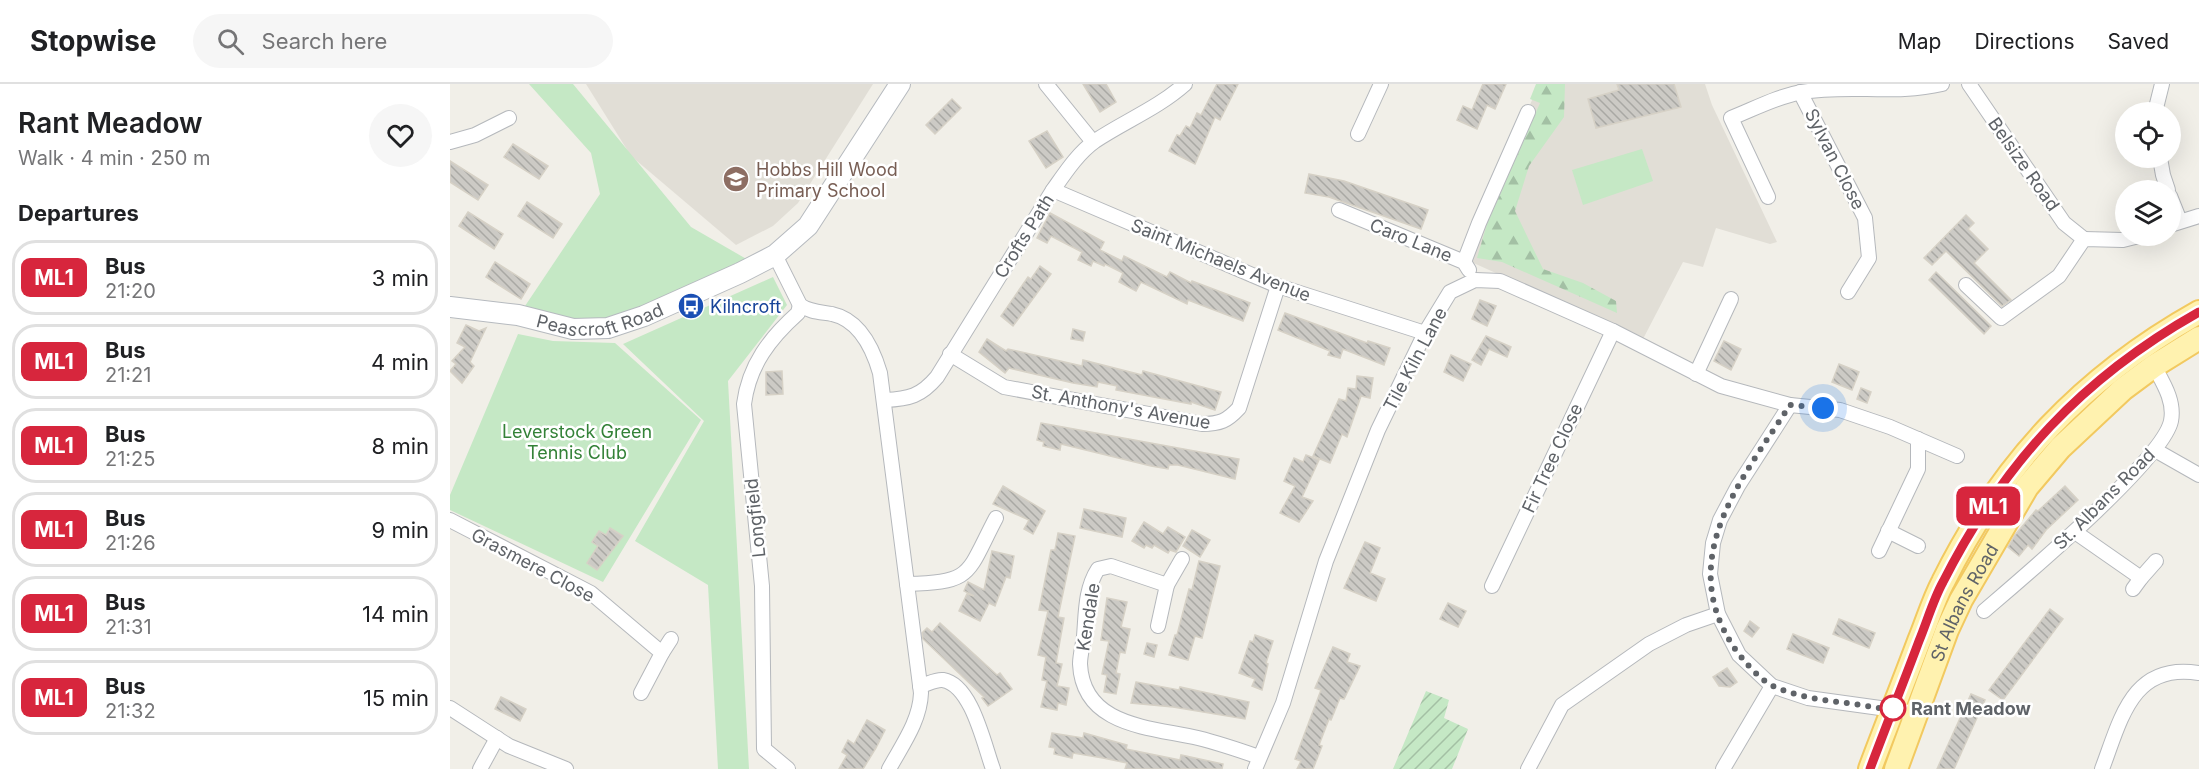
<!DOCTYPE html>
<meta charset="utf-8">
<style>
:root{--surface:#fff;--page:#f6f6f6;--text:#202124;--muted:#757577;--line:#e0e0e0}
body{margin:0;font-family:Inter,sans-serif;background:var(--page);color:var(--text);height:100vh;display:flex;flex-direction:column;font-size:22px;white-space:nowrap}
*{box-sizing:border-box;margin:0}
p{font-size:20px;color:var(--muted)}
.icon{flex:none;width:33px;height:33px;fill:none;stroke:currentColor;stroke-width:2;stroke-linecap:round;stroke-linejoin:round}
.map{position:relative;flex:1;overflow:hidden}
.sheet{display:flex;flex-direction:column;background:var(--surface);width:450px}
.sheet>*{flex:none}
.badge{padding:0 12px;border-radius:9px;font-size:21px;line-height:39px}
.tools{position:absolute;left:1665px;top:18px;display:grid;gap:12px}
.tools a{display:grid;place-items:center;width:66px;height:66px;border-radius:50%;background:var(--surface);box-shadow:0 6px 24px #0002;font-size:30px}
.you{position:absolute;width:30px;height:30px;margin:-15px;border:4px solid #fff;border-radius:50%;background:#1a73e8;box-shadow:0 0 0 9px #1a73e833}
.map>.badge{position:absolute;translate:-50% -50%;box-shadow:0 0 0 3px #fff}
h2{padding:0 18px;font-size:22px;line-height:54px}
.round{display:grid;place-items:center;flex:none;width:63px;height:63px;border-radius:32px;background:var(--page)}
.headline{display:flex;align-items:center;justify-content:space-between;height:102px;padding:0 18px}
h1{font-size:28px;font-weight:600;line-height:45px}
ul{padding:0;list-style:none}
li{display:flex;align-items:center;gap:18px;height:75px;margin:0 12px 9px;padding:0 6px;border:3px solid var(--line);border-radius:24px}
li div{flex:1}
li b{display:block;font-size:22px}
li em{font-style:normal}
li .badge{min-width:66px;font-weight:700;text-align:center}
header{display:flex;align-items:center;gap:36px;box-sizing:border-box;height:84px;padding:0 30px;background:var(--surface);border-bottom:2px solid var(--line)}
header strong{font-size:28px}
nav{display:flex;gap:33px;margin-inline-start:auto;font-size:21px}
.search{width:420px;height:54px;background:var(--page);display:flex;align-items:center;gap:15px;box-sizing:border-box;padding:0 21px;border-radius:33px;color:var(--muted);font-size:22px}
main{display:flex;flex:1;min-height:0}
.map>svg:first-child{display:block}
.education{fill:#e1ded6}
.forest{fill:url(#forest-firs)}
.park{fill:#c5e8c5}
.garden{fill:url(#garden-furrows)}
.building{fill:url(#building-back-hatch);stroke:#d6d1c6;stroke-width:1.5}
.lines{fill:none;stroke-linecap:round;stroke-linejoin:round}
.street-casing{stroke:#b5b8bc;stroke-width:16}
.secondary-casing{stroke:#b6babf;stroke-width:22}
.primary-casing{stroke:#f2c960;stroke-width:26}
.street{stroke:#fff;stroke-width:14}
.secondary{stroke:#fff;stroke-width:20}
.primary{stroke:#fff2af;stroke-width:22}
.line-casing{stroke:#fff;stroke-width:14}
.line{stroke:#d7263d;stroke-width:9}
.walk{stroke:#5f6368;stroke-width:6;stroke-dasharray:0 10.8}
.stop-dot{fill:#fff;stroke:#d7263d;stroke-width:3}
.labels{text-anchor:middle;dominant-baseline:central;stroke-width:5;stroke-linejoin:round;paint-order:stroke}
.street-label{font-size:18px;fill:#5f6368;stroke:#fff}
.education-label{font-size:18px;fill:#785e54;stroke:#fff;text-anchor:start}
.transit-label{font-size:18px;fill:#164399;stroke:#fff;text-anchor:start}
.park-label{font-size:18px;fill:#348238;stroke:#fff}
.stop-label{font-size:18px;font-weight:bold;fill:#5f6368;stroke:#fff;text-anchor:start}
</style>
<header>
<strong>Stopwise</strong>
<div class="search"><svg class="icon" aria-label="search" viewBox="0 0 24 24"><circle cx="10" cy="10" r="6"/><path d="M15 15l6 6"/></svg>Search here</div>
<nav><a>Map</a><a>Directions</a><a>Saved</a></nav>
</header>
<main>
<section class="sheet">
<div class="headline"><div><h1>Rant Meadow</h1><p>Walk · 4 min · 250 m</p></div><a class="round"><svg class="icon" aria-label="heart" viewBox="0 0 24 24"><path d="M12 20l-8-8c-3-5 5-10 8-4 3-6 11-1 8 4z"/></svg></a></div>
<h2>Departures</h2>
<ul>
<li><span class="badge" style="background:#d7263d;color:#fff">ML1</span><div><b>Bus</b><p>21:20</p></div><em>3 min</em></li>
<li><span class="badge" style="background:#d7263d;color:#fff">ML1</span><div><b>Bus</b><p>21:21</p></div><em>4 min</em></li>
<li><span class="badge" style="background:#d7263d;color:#fff">ML1</span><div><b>Bus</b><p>21:25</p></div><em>8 min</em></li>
<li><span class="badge" style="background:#d7263d;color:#fff">ML1</span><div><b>Bus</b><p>21:26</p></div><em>9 min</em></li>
<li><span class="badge" style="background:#d7263d;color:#fff">ML1</span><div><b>Bus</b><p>21:31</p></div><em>14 min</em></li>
<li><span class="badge" style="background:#d7263d;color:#fff">ML1</span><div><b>Bus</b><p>21:32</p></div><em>15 min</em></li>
</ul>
</section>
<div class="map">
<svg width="1749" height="685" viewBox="0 0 1749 685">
<defs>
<pattern id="forest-firs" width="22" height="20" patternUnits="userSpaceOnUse" patternTransform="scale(1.5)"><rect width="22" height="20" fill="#c5e8c5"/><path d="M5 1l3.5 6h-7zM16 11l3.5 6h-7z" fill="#a3c0a4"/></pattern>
<pattern id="garden-furrows" width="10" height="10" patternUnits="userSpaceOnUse" patternTransform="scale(1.5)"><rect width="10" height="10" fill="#c5e8c5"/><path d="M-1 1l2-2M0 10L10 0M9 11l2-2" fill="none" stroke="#a3c0a4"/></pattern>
<pattern id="building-back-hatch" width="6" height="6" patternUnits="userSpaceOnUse" patternTransform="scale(1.5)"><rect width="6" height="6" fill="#cccac5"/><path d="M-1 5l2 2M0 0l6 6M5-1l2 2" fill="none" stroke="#a9a8a4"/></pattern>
</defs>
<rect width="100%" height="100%" fill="#f1efe8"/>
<g class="education">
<polygon points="136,0 423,0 348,119 323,142 286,161 181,72"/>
<polygon points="1089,0 1255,0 1262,21 1327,158 1320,160 1266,144 1253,183 1233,178 1193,255 1019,177 1026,145"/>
</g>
<polygon class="forest" points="1086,0 1115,0 1114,33 1079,82 1065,127 1093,185 1133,199 1166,217 1167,229 1052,178 1027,174 1037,140 1090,19 1080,15"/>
<g class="park">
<polygon points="79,0 123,0 241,143 312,184 144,241 69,231 150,110 141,69"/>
<polygon points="1192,65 1203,97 1133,121 1122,86"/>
<polygon points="323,193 337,221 278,297 299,685 268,685 258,501 185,457 254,337 173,260"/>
<polygon points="68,250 103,257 165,259 251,336 153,498 0,426 0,411"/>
</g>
<polygon class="garden" points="976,607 999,616 994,634 1018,645 1002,685 943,685"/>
<g class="building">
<polygon points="633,0 656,0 666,18 650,28"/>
<polygon points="767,0 788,0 770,36 765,33 745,80 719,67 727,51 730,52 736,42 740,44 747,29 751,31"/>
<polygon points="1033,0 1056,0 1045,25 1037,21 1027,45 1007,36 1013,22 1022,26"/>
<polygon points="1167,0 1224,0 1231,23 1146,44 1138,15 1169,6"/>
<polygon points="502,15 511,24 485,50 476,41"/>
<polygon points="597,47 613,73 596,84 579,57"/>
<polygon points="63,60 98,82 89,95 54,73"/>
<polygon points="0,77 38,101 28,116 0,98"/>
<polygon points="859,90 894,97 978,126 971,145 879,113 855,109"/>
<polygon points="77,118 112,140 103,154 68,132"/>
<polygon points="18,128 53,150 44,165 9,142"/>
<polygon points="600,129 654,158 650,166 672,177 674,172 717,193 720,188 741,199 742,197 800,219 793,237 738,216 737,220 691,198 686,207 669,198 673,189 655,180 654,182 643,177 641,182 628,176 632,168 601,152 597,159 587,154"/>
<polygon points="1516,131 1524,139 1518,145 1538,165 1524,179 1561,216 1552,222 1496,167 1482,181 1474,174"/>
<polygon points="45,178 80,200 71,215 36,193"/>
<polygon points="590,182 601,190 563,242 551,232 578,193 581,195"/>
<polygon points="1486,188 1541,242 1534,250 1479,196"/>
<polygon points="1030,216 1046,222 1037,242 1022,235"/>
<polygon points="835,229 917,259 918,257 940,264 934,281 893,265 890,274 878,271 880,267 828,246"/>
<polygon points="16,241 29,247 36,244 20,278 24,282 12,299 0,287 6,280 2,277 15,263 7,259"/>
<polygon points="623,245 635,248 633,257 621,255"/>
<polygon points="1036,252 1061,263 1057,273 1039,265 1031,281 1022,276"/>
<polygon points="537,255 556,267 558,265 632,282 633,276 692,291 693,287 771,308 765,326 741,318 741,320 666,306 667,302 648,298 647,303 623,299 559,284 555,289 529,268"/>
<polygon points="1274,257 1291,265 1281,286 1264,277"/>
<polygon points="1001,271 1021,280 1013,297 994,288"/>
<polygon points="1389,280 1409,288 1402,306 1382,298"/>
<polygon points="332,287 333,310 316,311 316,288"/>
<polygon points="907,292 923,294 920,314 911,312 897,353 892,350 880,379 863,372 889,315 896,317 898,304 906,305"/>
<polygon points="1411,304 1421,308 1417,319 1407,315"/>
<polygon points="591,339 789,375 785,395 728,381 719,381 718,385 701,382 611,360 610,366 593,362 594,358 587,356"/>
<polygon points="856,371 869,376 852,413 863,417 849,438 830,429 845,402 834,397 844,374 853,378"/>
<polygon points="553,402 595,427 583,450 574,445 579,436 543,420"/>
<polygon points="1615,402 1628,416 1596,446 1582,465 1578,461 1569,472 1558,463 1565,451 1586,426 1588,427"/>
<polygon points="634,425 676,434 672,453 630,444"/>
<polygon points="694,438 713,450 718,443 735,453 726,468 720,466 718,469 704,461 702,464 696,461 694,464 682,457"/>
<polygon points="160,444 173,452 147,486 137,479 148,462 142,458 149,447 156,451"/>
<polygon points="742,446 760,456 750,473 733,462"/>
<polygon points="608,449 625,452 608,533 614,534 606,579 612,580 607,602 619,604 616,621 608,619 607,626 591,623 597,597 592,596 596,573 588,571 598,527 589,526 601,466 605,466"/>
<polygon points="915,458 930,464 920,489 935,495 926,517 894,504"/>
<polygon points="542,467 564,472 560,494 556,493 545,522 539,519 530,537 509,527 517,510 524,512 514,507 518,498 534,506"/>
<polygon points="749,477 770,482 752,554 745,552 738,576 719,571 725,551 727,551 739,505 742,506"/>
<polygon points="657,514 677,518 671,543 680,545 675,569 670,568 666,589 670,590 666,610 654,608 657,591 652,590 659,557 651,556"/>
<polygon points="998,519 1016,527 1008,543 990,535"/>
<polygon points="1600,525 1613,535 1553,616 1539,606"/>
<polygon points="1389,535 1425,549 1419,564 1383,550"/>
<polygon points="1300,537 1309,544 1302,553 1294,547"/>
<polygon points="490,539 547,591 550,589 562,605 538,622 532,614 534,613 473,555 472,549 477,544 482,548"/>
<polygon points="1343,550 1379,564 1373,579 1337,565"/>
<polygon points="805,551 823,557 816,579 818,580 812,606 802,602 805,595 789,589 800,557 803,558"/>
<polygon points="697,559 707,561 704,573 694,570"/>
<polygon points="883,563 900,570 897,578 910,582 894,615 890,614 881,636 879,635 869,661 872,662 863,685 847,685 851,677 845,675 871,606 865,604"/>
<polygon points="1277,584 1287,598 1280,603 1269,602 1263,593"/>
<polygon points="686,598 729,606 730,603 799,618 795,635 723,623 681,619"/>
<polygon points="1521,610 1535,616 1504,685 1487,685"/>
<polygon points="51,613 76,625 70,637 45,625"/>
<polygon points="417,636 435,646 426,664 413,685 389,685 397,671 392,668 398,656 404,660"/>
<polygon points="602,649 633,654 634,649 677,661 676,665 730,676 731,671 773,680 772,685 675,685 677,679 653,674 623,669 622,674 604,670 605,664 599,663"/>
</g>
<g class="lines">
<defs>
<g id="street">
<polyline points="596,0 643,58"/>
<polyline points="1519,0 1614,139 1634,155"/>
<polyline points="1350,8 1415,134 1419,174 1398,208"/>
<polyline points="1705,28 1712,0"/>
<polyline points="908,50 931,0"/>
<polyline points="0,58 25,51 59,34"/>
<polyline points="1710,74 1713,91 1718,106"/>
<polyline points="603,106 828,202 975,249"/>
<polyline points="1720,112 1730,137"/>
<path d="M1318,113l-37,-79c23,-9 47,-22 71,-26 46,-8 94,3 140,-8"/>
<polyline points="889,126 1014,178 1019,186"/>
<polyline points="1720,141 1749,132"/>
<path d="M325,171l25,50c9,7 21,7 32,9 28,6 41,35 48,59l41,320c-1,28 -19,52 -32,76"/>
<polyline points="1014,178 1029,139 1078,28"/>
<polyline points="1516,201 1551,234 1609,192 1634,155 1673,156 1689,152"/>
<path d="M500,270l54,33 198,37c18,0 25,-3 37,-16l39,-122"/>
<polyline points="1246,290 1281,215"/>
<path d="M435,316c24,-1 36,-4 52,-23l116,-187c12,-17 25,-37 42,-49 30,-20 63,-33 90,-57"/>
<polyline points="1340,321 1288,402 1270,436 1263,459 1260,490 1268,530 1289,571 1322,602 1358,614 1466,629"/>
<polyline points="1705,366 1749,391"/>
<polyline points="0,436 141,509 212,569 191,609"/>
<polyline points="1438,447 1468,462"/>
<polyline points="1625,448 1691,494 1683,505"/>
<polyline points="1429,467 1468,385 1468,355"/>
<polyline points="1691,494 1706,477"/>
<path d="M457,500c67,-2 59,-9 89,-66"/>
<polyline points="717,501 732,475"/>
<polyline points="1042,502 1163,247"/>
<path d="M1534,527c36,-31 179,-151 187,-190 4,-20 -8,-38 -17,-55"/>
<path d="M708,542l9,-41 -56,-19 -13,3c-13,20 -12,44 -14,67 -1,9 -4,19 -4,28 3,63 71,63 118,74 20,5 41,12 61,19"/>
<polyline points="212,569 221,555"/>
<path d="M470,602c8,-2 16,-7 23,-6 29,5 41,65 50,89"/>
<polyline points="0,624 59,662 116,685"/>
<polyline points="30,685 47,654"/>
<path d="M338,685l-24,-20 -2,-163 -18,-182c5,-39 26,-66 54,-91l2,-8"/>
<polyline points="805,685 833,619 876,477 928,346 975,249 1000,208 1025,196 1050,197 1163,247 1271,302 1340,321 1390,326 1440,343 1507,372"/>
<polyline points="1078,685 1112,621 1199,560 1236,541 1268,530"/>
<polyline points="1273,685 1322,602"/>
<path d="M1652,685c19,-50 30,-107 97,-96"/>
</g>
<g id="secondary">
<path id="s1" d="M0,223l68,8 55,14 35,-1 36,-12 96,-43 35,-18 33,-29 92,-142"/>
</g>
<g id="primary">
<path d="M1420,685c16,-43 33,-85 49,-128 8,-19 14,-40 24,-59 59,-119 140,-205 256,-270"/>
<path id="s2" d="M1446,685l51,-139 14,-30 66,-113 33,-39 63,-59 31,-23 45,-28"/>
</g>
</defs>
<use href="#street" class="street-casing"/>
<use href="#secondary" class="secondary-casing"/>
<use href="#primary" class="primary-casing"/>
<use href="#street" class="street"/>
<use href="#secondary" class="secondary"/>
<use href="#primary" class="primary"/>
</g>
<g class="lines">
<defs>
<path id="line" d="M1420,685c16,-43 33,-85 49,-128 8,-19 14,-41 24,-59 61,-120 139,-204 256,-270"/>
</defs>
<use href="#line" class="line-casing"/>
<use href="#line" class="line"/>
<path class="walk" d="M1373,324l-33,-3c-47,73 -115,152 -57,241 10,14 26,34 42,41 37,16 78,14 117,24l1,-3"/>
</g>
<defs>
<symbol id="school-disc" viewBox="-11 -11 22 22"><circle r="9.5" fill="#8d6e63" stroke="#fff"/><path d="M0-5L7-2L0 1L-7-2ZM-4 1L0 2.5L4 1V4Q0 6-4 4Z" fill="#fff"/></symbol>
<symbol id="bus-disc" viewBox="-11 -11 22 22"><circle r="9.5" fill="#1a4fb4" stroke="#fff"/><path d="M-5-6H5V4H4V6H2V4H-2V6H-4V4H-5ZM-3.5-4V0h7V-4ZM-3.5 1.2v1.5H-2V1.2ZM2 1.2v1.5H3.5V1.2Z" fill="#fff"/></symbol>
</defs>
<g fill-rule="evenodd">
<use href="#school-disc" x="271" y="80" width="30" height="30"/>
<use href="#bus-disc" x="226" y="207" width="30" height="30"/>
</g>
<circle class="stop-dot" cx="1443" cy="624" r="12"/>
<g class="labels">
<g class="street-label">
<text transform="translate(1385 75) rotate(63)">Sylvan Close</text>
<text transform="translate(1574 80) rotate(55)">Belsize Road</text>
<text transform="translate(574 152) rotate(-58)">Crofts Path</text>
<text transform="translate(961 156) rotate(22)">Caro Lane</text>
<text transform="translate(771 176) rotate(22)">Saint Michaels Avenue</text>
<text stroke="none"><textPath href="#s1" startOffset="153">Peascroft Road</textPath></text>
<text transform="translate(965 275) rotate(-62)">Tile Kiln Lane</text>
<text transform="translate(671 323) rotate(10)">St. Anthony's Avenue</text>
<text transform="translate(1102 374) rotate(-65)">Fir Tree Close</text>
<text transform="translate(1654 415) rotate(-45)">St. Albans Road</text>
<text transform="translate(305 434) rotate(-96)">Longfield</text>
<text transform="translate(83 481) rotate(28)">Grasmere Close</text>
<text stroke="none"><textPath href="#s2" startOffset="180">St Albans Road</textPath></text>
<text transform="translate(638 533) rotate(-81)">Kendale</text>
</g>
<g class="education-label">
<text x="306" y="85">Hobbs Hill Wood<tspan x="306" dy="21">Primary School</tspan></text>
</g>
<g class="transit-label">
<text x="260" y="222">Kilncroft</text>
</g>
<g class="park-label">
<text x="127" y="347">Leverstock Green<tspan x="127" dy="21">Tennis Club</tspan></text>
</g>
<g class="stop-label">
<text x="1461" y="624">Rant Meadow</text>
</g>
</g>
</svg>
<div class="tools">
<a><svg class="icon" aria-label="locate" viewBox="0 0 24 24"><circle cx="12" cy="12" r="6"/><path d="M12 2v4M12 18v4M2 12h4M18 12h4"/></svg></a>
<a><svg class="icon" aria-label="layers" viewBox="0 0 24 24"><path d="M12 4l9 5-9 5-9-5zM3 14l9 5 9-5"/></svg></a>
</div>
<div class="you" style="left:1373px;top:324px"></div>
<b class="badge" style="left:1538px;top:422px;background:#d7263d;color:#fff">ML1</b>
</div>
</main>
